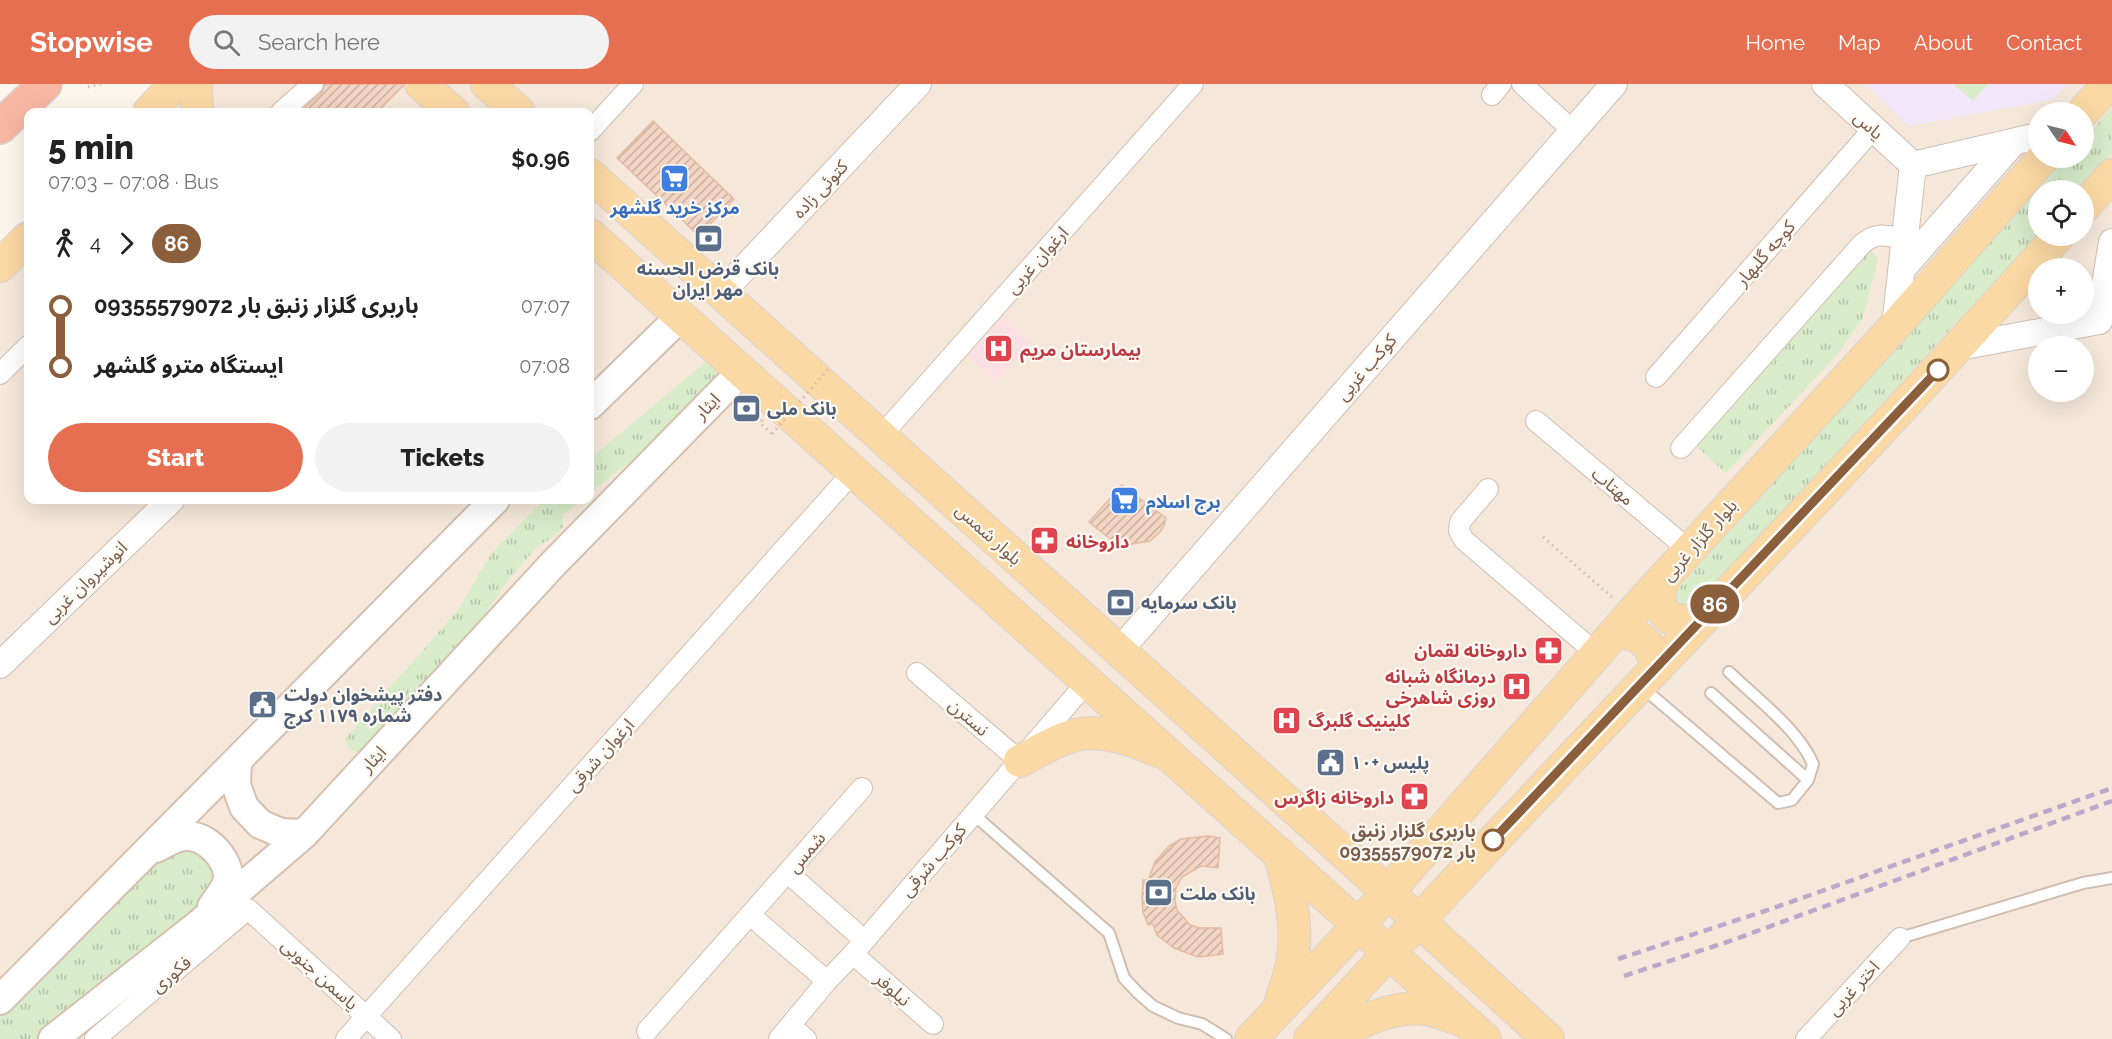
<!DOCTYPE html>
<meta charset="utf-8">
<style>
:root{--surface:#fff;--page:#f2f2f2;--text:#222;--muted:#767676;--accent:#e76f51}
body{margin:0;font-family:Raleway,"Noto Sans Arabic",sans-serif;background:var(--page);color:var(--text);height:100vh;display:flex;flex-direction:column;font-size:22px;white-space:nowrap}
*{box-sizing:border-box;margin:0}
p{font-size:20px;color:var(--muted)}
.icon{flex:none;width:33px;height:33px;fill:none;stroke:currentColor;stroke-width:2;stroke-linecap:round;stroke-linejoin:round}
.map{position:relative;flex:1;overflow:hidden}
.drawer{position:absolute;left:24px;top:24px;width:570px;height:396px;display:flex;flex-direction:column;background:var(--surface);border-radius:12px;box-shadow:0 6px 24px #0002}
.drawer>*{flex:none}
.badge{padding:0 12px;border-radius:20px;font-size:21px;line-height:39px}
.needle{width:39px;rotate:125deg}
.controls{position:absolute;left:2028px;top:18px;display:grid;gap:12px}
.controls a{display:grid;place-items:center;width:66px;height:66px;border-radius:50%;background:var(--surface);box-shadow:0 6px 24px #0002;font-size:30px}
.map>.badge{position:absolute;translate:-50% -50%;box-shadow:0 0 0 3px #fff}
.legs{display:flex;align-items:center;gap:9px;height:66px;padding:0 24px;font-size:20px}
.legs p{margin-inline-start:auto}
.summary{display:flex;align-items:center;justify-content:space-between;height:102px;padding:0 24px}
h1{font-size:33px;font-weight:800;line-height:45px}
.button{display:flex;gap:12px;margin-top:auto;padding:12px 24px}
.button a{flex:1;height:69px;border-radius:36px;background:var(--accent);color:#fff;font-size:24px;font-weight:800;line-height:69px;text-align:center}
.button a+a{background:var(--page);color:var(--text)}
ul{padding:0 24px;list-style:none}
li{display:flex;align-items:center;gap:21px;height:60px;font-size:22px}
li i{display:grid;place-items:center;width:9px;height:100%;margin:0 8px;background:currentColor}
li i::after{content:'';width:15px;height:15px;margin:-8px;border:4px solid;border-radius:50%;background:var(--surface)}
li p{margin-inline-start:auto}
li:first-child i{background:linear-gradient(#0000 50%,currentColor 0)}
li:last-child i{background:linear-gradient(currentColor 50%,#0000 0)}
header{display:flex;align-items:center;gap:36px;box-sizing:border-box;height:84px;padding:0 30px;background:var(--accent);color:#fff}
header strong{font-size:28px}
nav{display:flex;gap:33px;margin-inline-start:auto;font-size:21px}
.search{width:420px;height:54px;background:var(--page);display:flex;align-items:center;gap:15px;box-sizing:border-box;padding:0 21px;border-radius:33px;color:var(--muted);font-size:22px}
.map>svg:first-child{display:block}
.residential{fill:#f5e8da;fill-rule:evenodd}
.education{fill:#f3e8fa}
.medical{fill:#fbdfe3}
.grass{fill:url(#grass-tufts)}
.pitch{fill:#d8ecc9}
.building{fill:url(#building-hatch);stroke:#e6bba3;stroke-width:1.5}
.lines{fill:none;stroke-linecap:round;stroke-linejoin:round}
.service-casing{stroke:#d1beb0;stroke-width:14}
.minor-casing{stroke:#d1beb0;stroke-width:22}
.tertiary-casing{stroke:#d1beb0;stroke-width:28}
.secondary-casing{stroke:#d6c0b0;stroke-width:32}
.primary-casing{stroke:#dad1cd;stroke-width:34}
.motorway-casing{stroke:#dad1cd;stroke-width:36}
.path{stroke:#d9b8a5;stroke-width:3;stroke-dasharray:1.5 4.5;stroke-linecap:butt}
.service{stroke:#fff;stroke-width:10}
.minor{stroke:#fff;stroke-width:20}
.tertiary{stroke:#fff;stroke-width:26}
.secondary{stroke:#fff;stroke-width:28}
.primary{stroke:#fbd9a5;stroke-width:32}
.motorway{stroke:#f7b7a3;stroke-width:33}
.rail{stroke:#b9a8c9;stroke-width:4.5;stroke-dasharray:9 6;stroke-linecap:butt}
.path-bridge{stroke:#d9b8a5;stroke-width:3;stroke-dasharray:1.5 4.5;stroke-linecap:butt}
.line-1-casing{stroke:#fff;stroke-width:14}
.line-1{stroke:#8b5e3c;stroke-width:9}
.stop-1-dot{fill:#fff;stroke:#8b5e3c;stroke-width:3}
.labels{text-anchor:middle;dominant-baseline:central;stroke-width:4.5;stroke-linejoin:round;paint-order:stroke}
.street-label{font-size:18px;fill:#7a5c4d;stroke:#fffaf3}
.shop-label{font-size:18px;font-weight:bold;fill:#366cbe;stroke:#fffaf3}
.service-label{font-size:18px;font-weight:bold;fill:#4e5e75;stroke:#fffaf3;text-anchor:start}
.health-label{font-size:18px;font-weight:bold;fill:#be3a42;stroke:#fffaf3;text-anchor:start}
.stop-label{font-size:18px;font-weight:bold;fill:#7a5c4d;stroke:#fffaf3;text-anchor:end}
</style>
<header>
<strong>Stopwise</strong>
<div class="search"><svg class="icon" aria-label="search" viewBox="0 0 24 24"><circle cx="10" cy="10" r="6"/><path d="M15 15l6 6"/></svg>Search here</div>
<nav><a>Home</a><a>Map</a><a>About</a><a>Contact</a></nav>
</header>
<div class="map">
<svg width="2112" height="955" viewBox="0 0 2112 955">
<defs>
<pattern id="grass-tufts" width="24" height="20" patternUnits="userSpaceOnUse" patternTransform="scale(1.5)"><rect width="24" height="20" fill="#d8ecc9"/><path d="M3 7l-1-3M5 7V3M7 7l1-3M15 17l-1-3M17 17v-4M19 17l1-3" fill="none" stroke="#b4c2a5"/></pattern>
<pattern id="building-hatch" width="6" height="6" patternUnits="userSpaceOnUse" patternTransform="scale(1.5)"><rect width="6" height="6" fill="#f3d5c3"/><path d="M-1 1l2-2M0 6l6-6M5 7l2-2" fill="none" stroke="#cab0a1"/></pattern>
</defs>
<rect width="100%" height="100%" fill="#fdf6ec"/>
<path class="residential" d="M196,0h1916v955h-2112v-758l28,-29v248h562v-388h-421zM2038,28h46v46h-46zM2038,106h46v46h-46zM2038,184h46v46h-46zM2038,262h46v46h-46z"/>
<polygon class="education" points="1865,0 2068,0 2052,16 1909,42"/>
<polygon class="medical" points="1002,233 1031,258 998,297 967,273"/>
<g class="grass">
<polygon points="2112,24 2112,70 2079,106 2038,106 2038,150 1700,517 1692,524 1682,521 1676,513 1679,504 2067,74 2084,74 2084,55"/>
<polygon points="1870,165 1878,175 1863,233 1856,244 1837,271 1726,389 1695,361"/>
<polygon points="709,275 729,292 674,344 590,409 590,375"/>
<polygon points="544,416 581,416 562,432 564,442 553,453 537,463 512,491 455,573 365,671 348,665 346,654 458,526 491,470"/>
<polygon points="173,763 200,765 217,787 214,805 190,835 36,955 0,955 0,926 146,779"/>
</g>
<polygon class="pitch" points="1953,0 1987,0 1987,1 1973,17"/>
<g class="building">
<polygon points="325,0 404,0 404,1 377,28 311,28 305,23 321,9"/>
<polygon points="653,37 734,115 699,152 617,74"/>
<polygon points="1122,401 1166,434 1164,442 1160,448 1150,457 1119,462 1089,438"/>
<polygon points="1208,752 1220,754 1218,784 1201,782 1182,793 1176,804 1175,816 1177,826 1190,841 1200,844 1221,844 1223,870 1198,873 1174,864 1157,851 1153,840 1148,841 1143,828 1142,813 1143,796 1148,796 1155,778 1169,762 1181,755"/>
</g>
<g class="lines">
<defs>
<g id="service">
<path d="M1642,603l136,116 14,-3 16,-20 5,-16c-15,-35 -56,-65 -84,-92"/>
<polyline points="1711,609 1808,696"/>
<polyline points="973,730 1109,849 1124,894 1138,909 1153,922 1178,934 1202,940 1226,955"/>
<polyline points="1900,854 2083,799 2112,794"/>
</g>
<g id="minor">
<polyline points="1522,0 1572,46"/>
<polyline points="1492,11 1501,0"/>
<polyline points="281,28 313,0"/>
<polyline points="590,47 633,0"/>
<polyline points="0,290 28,262"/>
<polyline points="1656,293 1873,45"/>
<polyline points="1536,337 1689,466"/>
<polyline points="881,352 1193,0"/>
<path d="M1681,364l181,-204c15,-13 25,-8 43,-5"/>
<polyline points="1488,405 1460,438 1459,447 1464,456 1597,570"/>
<polyline points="917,589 1020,677"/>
<polyline points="788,789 864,856"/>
<polyline points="750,831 827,897"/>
<polyline points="853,870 933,940"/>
<polyline points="791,942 806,955"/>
<polyline points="647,947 862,704"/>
<polyline points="95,955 248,825 391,955"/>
<polyline points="346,955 854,387"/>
<polyline points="779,955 827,897 853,870 1088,597"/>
<polyline points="1806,955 1900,854"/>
</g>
<g id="tertiary">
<polyline points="1825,0 1913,81"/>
<polyline points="1913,81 2038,52"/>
<polyline points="1902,185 2013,59"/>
<polyline points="721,209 918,0"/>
<polyline points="2099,237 2112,158"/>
<polyline points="1895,242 1913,81"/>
<polyline points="1959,263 2099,237"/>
<polyline points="1119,567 1614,0"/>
<polyline points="0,581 171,416"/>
</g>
<g id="secondary">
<polyline points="590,321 680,233"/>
<polyline points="237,678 236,701 244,723 260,740 281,749 304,750"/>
<path d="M156,764c9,-5 20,-12 30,-12 19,-2 44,23 42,43 -1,9 -11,20 -16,28"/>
<polyline points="0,916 495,416"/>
<polyline points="53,955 198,841 304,750 554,479 742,287"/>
</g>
<g id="primary">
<polyline points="196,0 197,28"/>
<polyline points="421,0 453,28"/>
<polyline points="487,0 519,28"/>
<polyline points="149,28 175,0"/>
<polyline points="2083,28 2109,0"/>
<polyline points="590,91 1362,785 1548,955"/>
<polyline points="2084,123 2112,91"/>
<polyline points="590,151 1485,955"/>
<polyline points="0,182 28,154"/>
<polyline points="1663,495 1658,515 1663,527 1670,534 1680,537 1700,536"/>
<path d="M1616,548c25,1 34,10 41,34"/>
<path d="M1020,677c17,-9 36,-21 55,-26 27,-6 59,5 83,16"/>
<path d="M1279,769c11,37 20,72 13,111 -3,14 -8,27 -12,41"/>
<polyline points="1251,955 1359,841 1640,520 1895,242 2043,74"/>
<path d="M1310,955c246,-272 505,-530 748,-803"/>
<path d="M1330,955c29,-17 61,-34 96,-30 12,2 25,8 36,11"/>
</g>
<polyline id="motorway" points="0,43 45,0"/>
</defs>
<use href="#service" class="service-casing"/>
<use href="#minor" class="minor-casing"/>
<use href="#tertiary" class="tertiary-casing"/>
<use href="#secondary" class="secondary-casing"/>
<use href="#primary" class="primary-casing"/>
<use href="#motorway" class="motorway-casing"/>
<g class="path">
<polyline points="88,3 101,0"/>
<polyline points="762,336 760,339 772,350"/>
<polyline points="1543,453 1614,515"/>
</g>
<use href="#service" class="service"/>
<use href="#minor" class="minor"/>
<use href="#tertiary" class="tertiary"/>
<use href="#secondary" class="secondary"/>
<use href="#primary" class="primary"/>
<use href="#motorway" class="motorway"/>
<g class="rail">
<polyline points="1618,875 1768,826 2112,704"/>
<polyline points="1624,892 1730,857 2112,717"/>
</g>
<polyline class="path-bridge" points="772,350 830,283"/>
</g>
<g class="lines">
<defs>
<polyline id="line-1" points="1493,756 1938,286"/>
</defs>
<use href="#line-1" class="line-1-casing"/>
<use href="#line-1" class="line-1"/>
</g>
<defs>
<symbol id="supermarket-square" viewBox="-11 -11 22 22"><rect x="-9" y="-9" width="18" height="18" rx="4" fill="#3f7fe0" stroke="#fffaf3"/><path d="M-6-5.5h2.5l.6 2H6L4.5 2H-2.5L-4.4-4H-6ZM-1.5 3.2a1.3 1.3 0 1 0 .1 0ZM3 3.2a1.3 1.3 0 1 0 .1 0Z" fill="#fff"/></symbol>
<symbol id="bank-square" viewBox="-11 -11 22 22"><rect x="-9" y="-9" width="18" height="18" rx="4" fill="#5c6f8a" stroke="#fffaf3"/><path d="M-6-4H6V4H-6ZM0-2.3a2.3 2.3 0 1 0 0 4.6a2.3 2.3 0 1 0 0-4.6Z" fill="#fff"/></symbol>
<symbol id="hospital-square" viewBox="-11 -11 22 22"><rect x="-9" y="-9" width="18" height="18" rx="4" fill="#e0444e" stroke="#fffaf3"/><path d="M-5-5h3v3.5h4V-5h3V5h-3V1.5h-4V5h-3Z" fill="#fff"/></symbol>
<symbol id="pharmacy-square" viewBox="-11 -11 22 22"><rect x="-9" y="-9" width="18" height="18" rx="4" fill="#e0444e" stroke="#fffaf3"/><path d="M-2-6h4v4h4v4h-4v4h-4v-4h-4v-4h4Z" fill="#fff"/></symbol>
<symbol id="civic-square" viewBox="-11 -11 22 22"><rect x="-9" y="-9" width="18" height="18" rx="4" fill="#5c6f8a" stroke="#fffaf3"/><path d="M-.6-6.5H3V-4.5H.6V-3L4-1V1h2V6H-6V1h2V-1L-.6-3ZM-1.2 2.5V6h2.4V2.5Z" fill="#fff"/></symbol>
</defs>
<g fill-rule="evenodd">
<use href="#supermarket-square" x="658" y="78" width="33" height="33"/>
<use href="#bank-square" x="692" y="138" width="33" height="33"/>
<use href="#hospital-square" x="982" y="248" width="33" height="33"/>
<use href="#bank-square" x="730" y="308" width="33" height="33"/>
<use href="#supermarket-square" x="1108" y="400" width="33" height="33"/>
<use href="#pharmacy-square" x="1028" y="440" width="33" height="33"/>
<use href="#bank-square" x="1104" y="502" width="33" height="33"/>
<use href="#pharmacy-square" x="1532" y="550" width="33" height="33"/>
<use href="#hospital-square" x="1500" y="586" width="33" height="33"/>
<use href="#civic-square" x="246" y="604" width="33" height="33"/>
<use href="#hospital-square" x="1270" y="620" width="33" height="33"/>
<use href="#civic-square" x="1314" y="662" width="33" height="33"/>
<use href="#pharmacy-square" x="1398" y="696" width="33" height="33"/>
<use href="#bank-square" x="1142" y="792" width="33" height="33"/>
</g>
<g class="stop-1-dot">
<circle cx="1938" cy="286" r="10"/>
<circle cx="1493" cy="756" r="10"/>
</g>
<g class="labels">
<g class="street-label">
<text transform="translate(1869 41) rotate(42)">یاس</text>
<text transform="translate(820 105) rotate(-47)">کتوئی زاده</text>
<text transform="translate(1765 169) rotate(-49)">کوچه گلبهار</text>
<text transform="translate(1037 176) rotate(-48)">ارغوان غربی</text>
<text transform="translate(1366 283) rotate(-49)">کوکب غربی</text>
<text transform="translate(707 322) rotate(-46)">ایثار</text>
<text transform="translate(1613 402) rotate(40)">مهتاب</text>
<text transform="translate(989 450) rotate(42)">بلوار شمس</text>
<text transform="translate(1699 456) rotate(-48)">بلوار گلزار غربی</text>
<text transform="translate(85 498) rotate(-44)">انوشیروان غربی</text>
<text transform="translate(969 633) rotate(41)">نسترن</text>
<text transform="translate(600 671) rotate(-48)">ارغوان شرقی</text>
<text transform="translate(373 675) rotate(-47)">ایثار</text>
<text transform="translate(806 768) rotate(-49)">شمس</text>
<text transform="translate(933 776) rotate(-49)">کوکب شرقی</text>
<text transform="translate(171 890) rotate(-40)">فکوری</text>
<text transform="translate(320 890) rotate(42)">یاسمن جنوبی</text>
<text transform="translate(1853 904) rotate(-47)">اختر غربی</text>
<text transform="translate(893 905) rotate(41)">نیلوفر</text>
</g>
<g class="shop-label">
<text x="675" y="123">مرکز خرید گلشهر</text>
<text x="1146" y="417" text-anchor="start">برج اسلام</text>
</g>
<g class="service-label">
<text x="708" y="184" text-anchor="middle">بانک قرض الحسنه<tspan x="708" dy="21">مهر ایران</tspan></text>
<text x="767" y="324">بانک ملی</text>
<text x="1141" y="518">بانک سرمایه</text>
<text x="284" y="610">دفتر پیشخوان دولت<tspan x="284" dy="21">شماره ۱۱۷۹ کرج</tspan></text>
<text x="1351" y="678">پلیس +۱۰</text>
<text x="1180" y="809">بانک ملت</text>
</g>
<g class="health-label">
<text x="1020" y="265">بیمارستان مریم</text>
<text x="1066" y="457">داروخانه</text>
<text x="1527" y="566" text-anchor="end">داروخانه لقمان</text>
<text x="1496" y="592" text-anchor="end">درمانگاه شبانه<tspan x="1496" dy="21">روزی شاهرخی</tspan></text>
<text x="1308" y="636">کلینیک گلبرگ</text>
<text x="1394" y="713" text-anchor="end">داروخانه زاگرس</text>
</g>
<g class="stop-label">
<text x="1476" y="746">باربری گلزار زنبق<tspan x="1476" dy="21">بار 09355579072</tspan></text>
</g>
</g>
</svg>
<div class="controls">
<a><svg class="needle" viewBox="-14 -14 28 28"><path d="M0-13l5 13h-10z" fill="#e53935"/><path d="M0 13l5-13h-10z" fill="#767676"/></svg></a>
<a><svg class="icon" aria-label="locate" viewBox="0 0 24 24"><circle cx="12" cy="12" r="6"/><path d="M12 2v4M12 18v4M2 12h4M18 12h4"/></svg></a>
<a>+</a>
<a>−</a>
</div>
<b class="badge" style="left:1715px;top:520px;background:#8b5e3c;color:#fff">86</b>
<section class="drawer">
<div class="summary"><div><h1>5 min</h1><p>07:03 – 07:08 · Bus</p></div><b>$0.96</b></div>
<div class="legs"><svg class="icon" aria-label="walk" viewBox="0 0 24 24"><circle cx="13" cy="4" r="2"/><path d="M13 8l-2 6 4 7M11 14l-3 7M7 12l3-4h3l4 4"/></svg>4<svg class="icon" aria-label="forward" viewBox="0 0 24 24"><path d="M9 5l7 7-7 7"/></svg><b class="badge" style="background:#8b5e3c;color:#fff">86</b></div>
<ul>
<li><i style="color:#8b5e3c"></i><b>باربری گلزار زنبق بار 09355579072</b><p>07:07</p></li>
<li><i style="color:#8b5e3c"></i><b>ایستگاه مترو گلشهر</b><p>07:08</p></li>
</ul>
<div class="button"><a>Start</a><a>Tickets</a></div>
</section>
</div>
